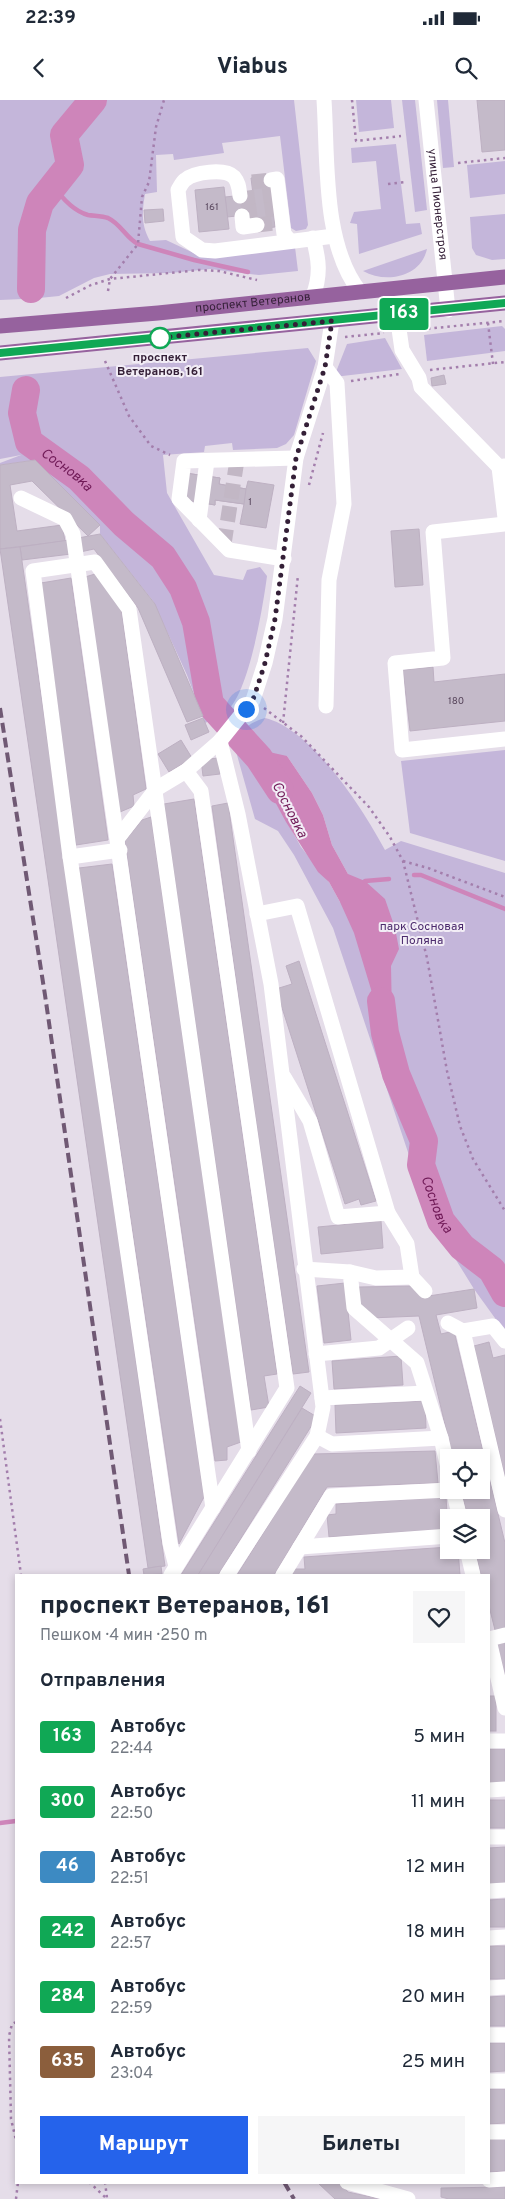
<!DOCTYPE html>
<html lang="ru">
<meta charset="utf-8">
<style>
:root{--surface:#fff;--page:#f6f6f7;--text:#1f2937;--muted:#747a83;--accent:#2563eb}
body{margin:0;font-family:Overpass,sans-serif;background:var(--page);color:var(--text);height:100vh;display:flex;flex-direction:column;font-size:19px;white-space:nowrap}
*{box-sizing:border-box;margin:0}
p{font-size:16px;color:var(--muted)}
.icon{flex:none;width:28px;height:28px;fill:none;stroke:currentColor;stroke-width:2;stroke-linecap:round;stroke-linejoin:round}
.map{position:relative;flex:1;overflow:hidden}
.sheet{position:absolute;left:15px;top:1474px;width:475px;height:610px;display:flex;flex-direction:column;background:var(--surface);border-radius:0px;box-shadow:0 2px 8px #0003}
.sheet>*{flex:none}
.badge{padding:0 10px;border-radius:4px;font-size:18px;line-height:32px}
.fabs{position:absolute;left:440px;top:1349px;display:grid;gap:10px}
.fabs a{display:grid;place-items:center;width:50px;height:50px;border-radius:0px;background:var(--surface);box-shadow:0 2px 8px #0003;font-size:25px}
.you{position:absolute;width:25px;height:25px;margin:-12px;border:4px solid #fff;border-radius:50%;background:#1a73e8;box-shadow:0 0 0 8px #1a73e833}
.map>.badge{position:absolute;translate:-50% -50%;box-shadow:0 0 0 2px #fff}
h2{padding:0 25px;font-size:19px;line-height:45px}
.round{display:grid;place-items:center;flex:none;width:52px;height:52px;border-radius:0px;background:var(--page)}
.headline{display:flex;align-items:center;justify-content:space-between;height:85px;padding:0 25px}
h1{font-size:24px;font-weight:800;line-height:38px}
.button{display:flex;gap:10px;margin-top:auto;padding:10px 25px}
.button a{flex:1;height:58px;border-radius:0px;background:var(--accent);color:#fff;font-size:20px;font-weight:800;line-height:58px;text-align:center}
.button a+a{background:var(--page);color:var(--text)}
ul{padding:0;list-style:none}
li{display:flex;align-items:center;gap:15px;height:65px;padding:0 25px}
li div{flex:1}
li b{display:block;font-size:19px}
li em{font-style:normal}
li .badge{min-width:55px;font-weight:700;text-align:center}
.status{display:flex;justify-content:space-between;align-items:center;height:35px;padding:0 25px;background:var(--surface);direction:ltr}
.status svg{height:14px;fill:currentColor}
header{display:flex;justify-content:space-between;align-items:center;height:65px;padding:0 25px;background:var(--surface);font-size:22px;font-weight:800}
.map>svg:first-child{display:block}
.green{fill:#c4b6da;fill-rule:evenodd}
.water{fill:#ce85ba}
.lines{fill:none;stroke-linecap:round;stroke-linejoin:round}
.stream{stroke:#ce85ba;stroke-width:4.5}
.river{stroke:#ce85ba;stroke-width:28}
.building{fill:#c4bac9;stroke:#bdb0c2}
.minor-tunnel{stroke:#c2b7c5;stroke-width:15;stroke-dasharray:15 8;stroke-linecap:butt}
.path{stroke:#a37eac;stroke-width:2.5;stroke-dasharray:2.5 4;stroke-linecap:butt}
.minor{stroke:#fff;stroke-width:15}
.major{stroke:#96629e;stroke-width:15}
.rail{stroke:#705974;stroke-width:4;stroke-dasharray:10 5;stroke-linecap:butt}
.line-casing{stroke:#fff;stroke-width:11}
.line{stroke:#10a855;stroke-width:8}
.walk{stroke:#341f37;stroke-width:5;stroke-dasharray:0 9}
.stop-dot{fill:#fff;stroke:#10a855;stroke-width:2.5}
.labels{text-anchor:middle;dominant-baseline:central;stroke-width:4;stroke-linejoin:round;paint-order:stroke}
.number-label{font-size:10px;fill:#58465c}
.street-label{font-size:12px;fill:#341f37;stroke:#f2edf6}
.stop-label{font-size:12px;font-weight:bold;fill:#341f37;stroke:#f2edf6}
.park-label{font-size:12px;fill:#4c2b6d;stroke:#f2edf6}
.water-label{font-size:14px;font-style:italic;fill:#711b58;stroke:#f2edf6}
</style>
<div class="status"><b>22:39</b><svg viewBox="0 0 49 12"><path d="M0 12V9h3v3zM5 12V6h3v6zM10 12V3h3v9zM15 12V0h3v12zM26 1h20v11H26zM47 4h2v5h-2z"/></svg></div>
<header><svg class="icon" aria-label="back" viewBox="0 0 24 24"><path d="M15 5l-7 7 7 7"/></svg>Viabus<svg class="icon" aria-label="search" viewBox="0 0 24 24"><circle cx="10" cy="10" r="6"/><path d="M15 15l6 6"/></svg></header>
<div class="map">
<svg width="505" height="2099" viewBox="0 0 505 2099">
<rect width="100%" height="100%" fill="#e5dde9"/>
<g class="green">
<polygon points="0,0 85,0 57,33 63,63 29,103 23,199 0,200"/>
<path d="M98,0h196l14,125 -2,4 -10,2 -5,-3 -11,-92 -58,7 2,10 -50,7 -1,-6 -17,1 1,37 -12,2c-3,18 -4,31 5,47l16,-1 32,15 97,-8 3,24 -39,4 -49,-6 -40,4 -60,1 -16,4 -35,18 -20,2 -1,-12 4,-75 12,-24 18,-21 -3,-29z"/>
<polygon points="356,0 391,0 394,28 359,32"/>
<polygon points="402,0 415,0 427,110 415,112"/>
<polygon points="437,0 448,0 454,67 443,68"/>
<polygon points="396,44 406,124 420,123 422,134 359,154 357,124 350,123 354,112 381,109 376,61 352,63 351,48"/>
<polygon points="505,61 505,94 470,98 467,65"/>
<polygon points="505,114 505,159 492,160 476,155 472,148 470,117"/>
<path d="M427,149c-6,28 -41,35 -64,22z"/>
<polygon points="502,226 505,229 505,251 427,261 424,235"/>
<polygon points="385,238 402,269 334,277 347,244"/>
<path d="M308,248l8,13 -22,74 -8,9 -9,4 -44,2 -1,-7 -27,3 -1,6 -41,3 4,38 47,82 29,5 4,-10 13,-3 7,9c-4,30 -18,118 -41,136 -6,5 -14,8 -21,11l-18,-48 -34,-74 -53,-67v-9l-65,-65 -35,5v-2l21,-8 -21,4v-82z"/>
<path d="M265,618c47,11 98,91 120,132l16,-9 104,32v459l-31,-43 -44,-71 -97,-290 -39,-73 -16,-24 -23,-12 -20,-71c1,-16 15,-26 30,-30zM287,656l25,37 11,22 9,30 16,29 -8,28 -11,-20 -28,-35 -41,-73z"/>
<polygon points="505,650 505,761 410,733 401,661"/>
</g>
<polygon class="water" points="269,652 287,656 312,693 323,715 332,745 348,774 365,781 385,799 395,828 399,849 391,866 392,916 386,939 354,833 340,802 329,782 318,772 286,722 260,674 259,658"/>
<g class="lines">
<g class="stream">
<path d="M52,84c9,13 21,27 36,31 6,1 14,1 20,3 13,6 18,20 30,26l56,16 54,12"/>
<polyline points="414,775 421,775 505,809"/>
<polyline points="365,781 389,779"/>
<polyline points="0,1723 16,1721"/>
</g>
<g class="river">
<polyline points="31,189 32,130 40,103 70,65 64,35 93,0"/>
<path id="s1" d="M26,290l-4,23 7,29 50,36 45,46 39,33 20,31 13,34 14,82 49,54 21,32"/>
<path id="s2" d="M381,901l4,32 11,41 28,67 -3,24 20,56 21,26 30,23 13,23"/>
</g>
</g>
<g class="building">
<polygon points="477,0 505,0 505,50 482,52"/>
<polygon points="270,76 275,127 257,129 256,114 227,117 225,97 253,94 251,78"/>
<polygon points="224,87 229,129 199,132 195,90"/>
<polygon points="163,109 164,121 145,123 144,110"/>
<polygon points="444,275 446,284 432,286 431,278"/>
<polygon points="35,360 100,425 88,436 32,381 10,385 17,431 62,425 65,441 0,449 0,365"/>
<polygon points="185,373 220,378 219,384 246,389 248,381 274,385 266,428 240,424 244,404 215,400 215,405 181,399"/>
<polygon points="185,373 220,378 219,384 246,389 244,404 215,400 215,405 181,399"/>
<polygon points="419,429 423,485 395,487 391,431"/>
<polygon points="100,434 155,504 203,616 187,622 138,508 94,449 80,452 78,438"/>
<polygon points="69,440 71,454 22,460 20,447"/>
<polygon points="20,447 165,1466 148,1468 0,449"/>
<polygon points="95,474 121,508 146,689 133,695 134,706 120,712 85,477"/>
<polygon points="71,478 108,740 76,745 41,483"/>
<polygon points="433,567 434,582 505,574 505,621 410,631 403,570"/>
<polygon points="203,618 209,632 191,640 185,625"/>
<polygon points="181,640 192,658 169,672 158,654"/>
<polygon points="218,658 220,674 203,676 201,660"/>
<polygon points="194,699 277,1274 264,1276 269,1307 251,1310 164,704"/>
<polygon points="228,703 309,1272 293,1274 248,965 212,706"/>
<polygon points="151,717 241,1342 227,1347 227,1360 215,1361 125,741 142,720"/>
<polygon points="112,764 204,1397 179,1444 79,768"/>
<polygon points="299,861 376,1101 361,1105 359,1099 345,1104 276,889 292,884 286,866"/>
<polygon points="381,1121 383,1148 321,1154 318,1127"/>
<polygon points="345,1183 351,1240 324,1243 317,1186"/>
<polygon points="413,1186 422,1197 474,1189 477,1208 436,1215 441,1234 454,1231 505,1443 505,1528 495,1530 489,1506 489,1475 481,1475 475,1450 481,1450 481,1418 468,1418 461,1390 481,1390 481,1358 453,1358 419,1216 370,1218 358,1203 359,1187"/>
<polygon points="489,1242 493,1258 505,1255 505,1377 474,1246"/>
<polygon points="401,1256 403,1285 334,1289 332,1261"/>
<polygon points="300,1286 311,1293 198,1475 181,1475"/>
<polygon points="425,1301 426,1328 336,1333 335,1305"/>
<polygon points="302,1308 317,1317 218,1475 198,1475"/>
<polygon points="435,1351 438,1383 327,1387 274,1475 237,1475 313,1354"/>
<polygon points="446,1397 448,1429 329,1437 327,1415 336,1414 336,1404"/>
<polygon points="449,1447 449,1450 458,1450 460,1475 293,1475 292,1469 305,1469 304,1457"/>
<polygon points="161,1466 162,1474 144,1475 143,1469"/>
<polygon points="505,1542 505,1576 497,1544"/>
<rect x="489" y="1596" width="7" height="35"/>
<polygon points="489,1649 505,1649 505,1683 489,1684"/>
<rect x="489" y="1700" width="16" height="28"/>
<polygon points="505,1747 505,1783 489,1784 489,1748"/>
<polygon points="505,1799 505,1827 489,1827 489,1800"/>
<rect x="489" y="1846" width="16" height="33"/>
<polygon points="505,1896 505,1926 489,1926 489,1897"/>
<polygon points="489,1943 505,1943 505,1971 489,1972"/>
<polygon points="489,1989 505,1989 505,2023 489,2024"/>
<polygon points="489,2038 505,2038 505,2071 489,2072"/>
<polygon points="317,2082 339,2082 348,2092 380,2099 335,2099"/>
<polygon points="505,2087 505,2099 449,2099 441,2097 441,2088"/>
</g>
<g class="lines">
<g class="minor-tunnel">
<polyline points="252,82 271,80"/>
<polyline points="240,99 272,95"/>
<polyline points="242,113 274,109"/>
<polyline points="257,125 275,123"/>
<polyline points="224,444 237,360"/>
</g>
<g class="path">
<polyline points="352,0 356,41 401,36"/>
<polyline points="458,63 505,58"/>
<polyline points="388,84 406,82"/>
<polyline points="108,191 110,179 138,144 142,97 149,82 156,27 164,0"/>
<polyline points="66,198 91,185 110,179 199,170 219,171 257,180"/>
<polyline points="488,223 493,264"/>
<polyline points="415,230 505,221"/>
<polyline points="345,237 384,233"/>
<polyline points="105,261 129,316 151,346 170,355"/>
<polyline points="430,270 505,262"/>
<polyline points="351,281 400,274"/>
<polyline points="309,385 323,333"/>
<polyline points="264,608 302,637 369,707 390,737 403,761 427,858 447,971 460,1026 473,1059 505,1111"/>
<polyline points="283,623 298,475"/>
<polyline points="403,761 428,768 505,797"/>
<polyline points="0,1319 21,1475"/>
<polyline points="16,1922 12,1924 9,1936 11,2019 16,2040"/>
<polyline points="89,2082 106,2098"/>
<polyline points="105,2082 107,2098"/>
<polyline points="16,2099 18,2082"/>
</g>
<g class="minor">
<path d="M324,0c4,59 -2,144 36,192"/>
<path id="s3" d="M426,0l22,210"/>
<polyline points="271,80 277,79 284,134 290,141"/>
<path d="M240,96c-1,-7 -1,-13 -6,-19 -9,-9 -40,-5 -49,3 -3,2 -5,7 -7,10l5,47 19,13 13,1 119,-15"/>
<polyline points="242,116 243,127 257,125"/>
<path d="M313,138c6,21 8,37 0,58"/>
<polyline points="397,215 402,250 419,278 421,287 499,367 505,366"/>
<polyline points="325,267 337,283 344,404 329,480 326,606"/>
<polyline points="499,367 505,418"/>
<polyline points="21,398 65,419 73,434 213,1408"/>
<polyline points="199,420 207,361"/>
<polyline points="505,424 433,432 443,558 395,563 402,650 505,639"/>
<polyline points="284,459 229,450 179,399 184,361 296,358"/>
<polyline points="220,641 238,714 271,884 323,1307 317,1336 227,1475"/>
<polyline points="118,738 156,689 186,671 220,641 253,600 265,563 275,519 296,358 325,267 332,221"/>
<polyline points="70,757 120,750"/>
<polyline points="257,814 297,806 388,1113 407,1144 412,1177 376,1178 350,1172"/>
<polyline points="284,977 310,1021 338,1117 388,1113"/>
<polyline points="304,1169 350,1172 354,1208 417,1263 441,1338 449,1372"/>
<polyline points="412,1177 425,1191"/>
<polyline points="448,1223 463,1231 505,1410"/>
<polyline points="463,1231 493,1226 505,1241"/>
<polyline points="316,1254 379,1248 408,1228"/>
<polyline points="322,1298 426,1293"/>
<polyline points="317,1336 332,1344 441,1338"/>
<polyline points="453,1390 460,1418"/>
<polyline points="300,1447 449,1436"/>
<polyline points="467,1450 473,1475"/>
<polyline points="176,1466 170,1443 70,757 33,471 95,462 129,509 249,1351"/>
<polyline points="171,1475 287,1288 201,691 186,671"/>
<polyline points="283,1475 331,1396 449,1390"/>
<polyline points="489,1539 505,1535"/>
<polyline points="489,1540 505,1608"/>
<polyline points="489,1641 505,1641"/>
<polyline points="489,1690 505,1689"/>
<polyline points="489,1737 505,1737"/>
<polyline points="489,1791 505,1790"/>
<polyline points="489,1838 505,1837"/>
<polyline points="489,1888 505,1887"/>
<polyline points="489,1935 505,1935"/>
<polyline points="489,1981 505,1981"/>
<polyline points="489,2032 505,2032"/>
<polyline points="489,2080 505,2079"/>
<polyline points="347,2082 408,2099"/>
</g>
<g class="major">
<path id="s4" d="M0,226l158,-13 347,-36"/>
<polyline points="0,253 505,203"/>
</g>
<g class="rail">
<polyline points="0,608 45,895 129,1475"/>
<polyline points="284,2082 294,2099"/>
</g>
</g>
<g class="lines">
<defs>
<polyline id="line" points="0,253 505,203"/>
</defs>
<use href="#line" class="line-casing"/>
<use href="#line" class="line"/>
<polyline class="walk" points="160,238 156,238 332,221 325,267 296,358 275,519 265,563 253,600 246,609"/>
</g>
<circle class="stop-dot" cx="160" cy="238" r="10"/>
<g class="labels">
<g class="number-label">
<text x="212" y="107">161</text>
<text x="250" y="402">1</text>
<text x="456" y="601">180</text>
</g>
<g class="street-label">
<text stroke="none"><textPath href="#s3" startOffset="105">улица Пионерстроя</textPath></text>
<text stroke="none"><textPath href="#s4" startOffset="254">проспект Ветеранов</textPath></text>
</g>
<g class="stop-label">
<text x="160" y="258">проспект<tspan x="160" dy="14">Ветеранов, 161</tspan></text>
</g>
<g class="park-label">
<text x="422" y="827">парк Сосновая<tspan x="422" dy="14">Поляна</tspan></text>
</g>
<g class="water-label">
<text stroke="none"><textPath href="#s1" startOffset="100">Сосновка</textPath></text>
<text transform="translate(289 710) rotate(63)">Сосновка</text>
<text stroke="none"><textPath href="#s2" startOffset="214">Сосновка</textPath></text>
</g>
</g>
</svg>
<div class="fabs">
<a><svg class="icon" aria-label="locate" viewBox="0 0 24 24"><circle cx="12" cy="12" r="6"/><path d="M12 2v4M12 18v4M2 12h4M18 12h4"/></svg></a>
<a><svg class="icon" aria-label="layers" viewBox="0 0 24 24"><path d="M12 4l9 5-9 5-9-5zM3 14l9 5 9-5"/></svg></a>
</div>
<div class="you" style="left:246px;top:609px"></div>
<b class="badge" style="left:404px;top:214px;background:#10a855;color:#fff">163</b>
<section class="sheet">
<div class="headline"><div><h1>проспект Ветеранов, 161</h1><p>Пешком · 4 мин · 250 m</p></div><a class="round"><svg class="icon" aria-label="heart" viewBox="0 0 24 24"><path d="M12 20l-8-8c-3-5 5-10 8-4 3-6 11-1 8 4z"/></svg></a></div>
<h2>Отправления</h2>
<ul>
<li><span class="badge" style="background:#10a855;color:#fff">163</span><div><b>Автобус</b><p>22:44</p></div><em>5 мин</em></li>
<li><span class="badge" style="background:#10a855;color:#fff">300</span><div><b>Автобус</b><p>22:50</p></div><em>11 мин</em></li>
<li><span class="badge" style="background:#3d8ac2;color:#fff">46</span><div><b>Автобус</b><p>22:51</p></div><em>12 мин</em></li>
<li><span class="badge" style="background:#10a855;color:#fff">242</span><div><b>Автобус</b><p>22:57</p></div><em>18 мин</em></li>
<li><span class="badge" style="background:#10a855;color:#fff">284</span><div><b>Автобус</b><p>22:59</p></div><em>20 мин</em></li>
<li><span class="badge" style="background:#8b5e3c;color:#fff">635</span><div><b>Автобус</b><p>23:04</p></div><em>25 мин</em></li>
</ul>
<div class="button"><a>Маршрут</a><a>Билеты</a></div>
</section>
</div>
